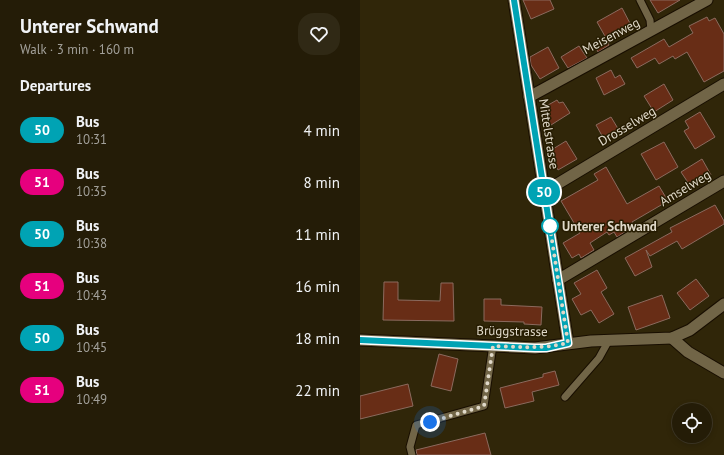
<!DOCTYPE html>
<meta charset="utf-8">
<style>
:root{--surface:#241c07;--page:#302915;--text:#f1f3f6;--muted:#a3a19b;--line:#413a28}
body{margin:0;font-family:"PT Sans",sans-serif;background:var(--page);color:var(--text);height:100vh;display:flex;flex-direction:column;font-size:15px;white-space:nowrap}
*{box-sizing:border-box;margin:0}
p{font-size:13px;color:var(--muted)}
.icon{flex:none;width:22px;height:22px;fill:none;stroke:currentColor;stroke-width:2;stroke-linecap:round;stroke-linejoin:round}
.map{position:relative;flex:1;overflow:hidden}
.side{display:flex;flex-direction:column;background:var(--surface);width:360px}
.side>*{flex:none}
.badge{padding:0 8px;border-radius:13px;font-size:14px;line-height:26px}
.fabs{position:absolute;left:312px;top:403px;display:grid;gap:8px}
.fabs a{display:grid;place-items:center;width:40px;height:40px;border-radius:50%;background:var(--surface);box-shadow:0 2px 6px #0003,0 0 0 1px var(--line);font-size:20px}
.you{position:absolute;width:20px;height:20px;margin:-10px;border:3px solid #fff;border-radius:50%;background:#1a73e8;box-shadow:0 0 0 6px #1a73e833}
.map>.badge{position:absolute;translate:-50% -50%;box-shadow:0 0 0 2px #fff}
h2{padding:0 20px;font-size:15px;line-height:36px}
.round{display:grid;place-items:center;flex:none;width:42px;height:42px;border-radius:16px;background:var(--page)}
.headline{display:flex;align-items:center;justify-content:space-between;height:68px;padding:0 20px}
h1{font-size:19px;font-weight:700;line-height:30px}
ul{padding:0;list-style:none}
li{display:flex;align-items:center;gap:12px;height:52px;padding:0 20px}
li div{flex:1}
li b{display:block;font-size:15px}
li em{font-style:normal}
li .badge{min-width:44px;font-weight:700;text-align:center}
main{display:flex;flex:1;min-height:0}
.map>svg:first-child{display:block}
.building{fill:#682d16;stroke:#8b6a5e}
.lines{fill:none;stroke-linecap:round;stroke-linejoin:round}
.service-casing{stroke:#180e00;stroke-width:9}
.minor-casing{stroke:#180e00;stroke-width:13}
.service{stroke:#716547;stroke-width:7}
.minor{stroke:#716547;stroke-width:11}
.line-casing{stroke:#fff;stroke-width:9}
.line{stroke:#00a3b4;stroke-width:6}
.walk{stroke:#e0d9c9;stroke-width:4;stroke-dasharray:0 7.2}
.stop-dot{fill:#fff;stroke:#00a3b4;stroke-width:2}
.labels{text-anchor:middle;dominant-baseline:central;stroke-width:3;stroke-linejoin:round;paint-order:stroke}
.street-label{font-size:13px;fill:#e0d9c9;stroke:#261c01}
.stop-label{font-size:13px;font-weight:bold;fill:#e0d9c9;stroke:#261c01;text-anchor:start}
</style>
<main>
<section class="side">
<div class="headline"><div><h1>Unterer Schwand</h1><p>Walk · 3 min · 160 m</p></div><a class="round"><svg class="icon" aria-label="heart" viewBox="0 0 24 24"><path d="M12 20l-8-8c-3-5 5-10 8-4 3-6 11-1 8 4z"/></svg></a></div>
<h2>Departures</h2>
<ul>
<li><span class="badge" style="background:#00a3b4;color:#fff">50</span><div><b>Bus</b><p>10:31</p></div><em>4 min</em></li>
<li><span class="badge" style="background:#e6007e;color:#fff">51</span><div><b>Bus</b><p>10:35</p></div><em>8 min</em></li>
<li><span class="badge" style="background:#00a3b4;color:#fff">50</span><div><b>Bus</b><p>10:38</p></div><em>11 min</em></li>
<li><span class="badge" style="background:#e6007e;color:#fff">51</span><div><b>Bus</b><p>10:43</p></div><em>16 min</em></li>
<li><span class="badge" style="background:#00a3b4;color:#fff">50</span><div><b>Bus</b><p>10:45</p></div><em>18 min</em></li>
<li><span class="badge" style="background:#e6007e;color:#fff">51</span><div><b>Bus</b><p>10:49</p></div><em>22 min</em></li>
</ul>
</section>
<div class="map">
<svg width="364" height="455" viewBox="0 0 364 455">
<rect width="100%" height="100%" fill="#302609"/>
<g class="building">
<polygon points="163,0 190,0 194,9 171,19"/>
<polygon points="290,0 320,0 298,13"/>
<polygon points="262,8 273,29 248,43 249,45 238,52 234,44 246,38 237,22"/>
<polygon points="347,17 349,21 355,18 364,34 364,71 344,82 327,52 315,59 313,56 299,64 295,58 277,68 271,58 304,39 309,47 333,33 329,26"/>
<polygon points="219,46 227,58 208,68 201,57"/>
<polygon points="188,47 199,68 180,79 171,65 170,57"/>
<polygon points="251,70 255,78 260,75 265,84 244,95 236,78"/>
<polygon points="304,84 313,100 294,112 284,96"/>
<polygon points="197,100 199,103 203,102 210,113 191,125 181,109"/>
<polygon points="340,112 355,137 335,149 324,131 329,128 325,121"/>
<polygon points="251,117 260,132 245,141 236,125"/>
<polygon points="206,141 217,159 198,170 188,152"/>
<polygon points="304,142 318,167 296,180 281,154"/>
<polygon points="342,159 351,175 331,187 321,172"/>
<polygon points="246,167 267,204 299,186 308,201 272,222 274,226 257,237 254,232 249,235 247,232 230,243 234,250 221,258 219,254 212,258 203,243 220,233 201,201 238,180 234,174"/>
<polygon points="355,205 364,221 364,224 322,249 317,241 290,256 286,250 292,267 275,276 265,258 312,232 310,228"/>
<polygon points="237,270 247,288 241,292 254,314 239,323 231,310 221,315 212,299 221,294 214,283"/>
<polygon points="336,279 349,296 330,310 317,293"/>
<polygon points="24,282 38,282 38,300 80,301 81,283 93,283 94,321 23,320"/>
<polygon points="302,295 310,318 276,330 268,307"/>
<polygon points="124,299 141,299 141,305 182,307 181,325 164,324 164,322 124,321"/>
<polygon points="79,354 98,359 91,391 71,386"/>
<polygon points="195,371 199,385 172,392 174,401 145,408 140,388 183,377 183,374"/>
<polygon points="48,384 53,406 0,419 0,396"/>
<polygon points="125,433 131,455 57,455 56,450"/>
</g>
<g class="lines">
<defs>
<g id="service">
<polyline points="280,0 290,20 291,31"/>
<polyline points="205,397 239,358 249,340"/>
<polyline points="52,455 50,447 56,425 124,406 133,345"/>
</g>
<g id="minor">
<polyline points="154,0 208,343"/>
<polyline points="169,97 347,0"/>
<polyline points="184,192 364,84"/>
<polyline points="198,280 364,181"/>
<polyline points="312,338 328,352 364,373"/>
<polyline points="0,340 175,348 231,341 312,338 330,330 364,304"/>
</g>
</defs>
<use href="#service" class="service-casing"/>
<use href="#minor" class="minor-casing"/>
<use href="#service" class="service"/>
<use href="#minor" class="minor"/>
</g>
<g class="lines">
<defs>
<polyline id="line" points="0,340 175,348 186,348 208,343 154,0"/>
</defs>
<use href="#line" class="line-casing"/>
<use href="#line" class="line"/>
<path class="walk" d="M70,422l54,-16 9,-60c26,1 50,3 75,-3l-19,-122 1,5"/>
</g>
<circle class="stop-dot" cx="190" cy="226" r="8"/>
<g class="labels">
<g class="street-label">
<text transform="translate(251 36) rotate(-28)">Meisenweg</text>
<text transform="translate(267 126) rotate(-31)">Drosselweg</text>
<text transform="translate(189 134) rotate(81)">Mittelstrasse</text>
<text transform="translate(325 188) rotate(-31)">Amselweg</text>
<text transform="translate(152 331) rotate(1)">Brüggstrasse</text>
</g>
<g class="stop-label">
<text x="202" y="226">Unterer Schwand</text>
</g>
</g>
</svg>
<div class="fabs">
<a><svg class="icon" aria-label="locate" viewBox="0 0 24 24"><circle cx="12" cy="12" r="6"/><path d="M12 2v4M12 18v4M2 12h4M18 12h4"/></svg></a>
</div>
<div class="you" style="left:70px;top:422px"></div>
<b class="badge" style="left:184px;top:192px;background:#00a3b4;color:#fff">50</b>
</div>
</main>
